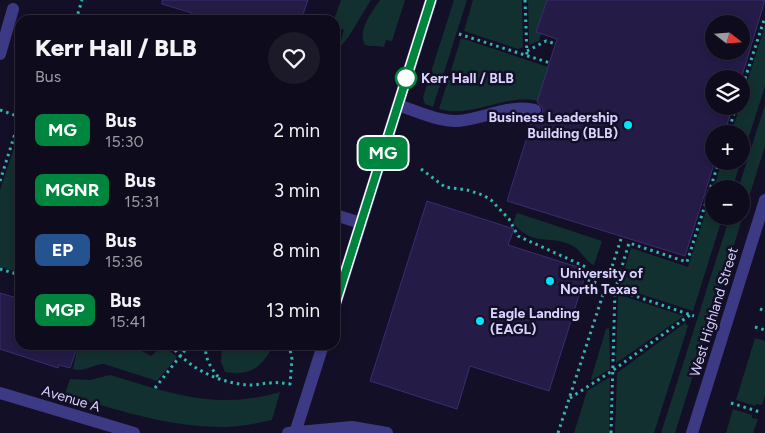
<!DOCTYPE html>
<meta charset="utf-8">
<style>
:root{--surface:#0e0b1c;--page:#1c1929;--text:#f1f3f6;--muted:#9b9ba3;--line:#2e2b3b}
body{margin:0;font-family:Figtree,sans-serif;background:var(--page);color:var(--text);height:100vh;display:flex;flex-direction:column;font-size:19px;white-space:nowrap}
*{box-sizing:border-box;margin:0}
p{font-size:16px;color:var(--muted)}
.icon{flex:none;width:28px;height:28px;fill:none;stroke:currentColor;stroke-width:2;stroke-linecap:round;stroke-linejoin:round}
.map{position:relative;flex:1;overflow:hidden}
.sheet{position:absolute;left:15px;top:15px;width:325px;height:335px;display:flex;flex-direction:column;background:var(--surface);border-radius:15px;box-shadow:0 2px 8px #0003,0 0 0 1px var(--line)}
.sheet>*{flex:none}
.badge{padding:0 10px;border-radius:8px;font-size:18px;line-height:32px}
.needle{width:32px;rotate:107deg}
.controls{position:absolute;left:705px;top:15px;display:grid;gap:10px}
.controls a{display:grid;place-items:center;width:45px;height:45px;border-radius:50%;background:var(--surface);box-shadow:0 2px 8px #0003,0 0 0 1px var(--line);font-size:25px}
.map>.badge{position:absolute;translate:-50% -50%;box-shadow:0 0 0 2px #fff}
.round{display:grid;place-items:center;flex:none;width:52px;height:52px;border-radius:26px;background:var(--page)}
.summary{display:flex;align-items:center;justify-content:space-between;height:85px;padding:0 20px}
h1{font-size:24px;font-weight:800;line-height:38px}
ul{padding:0;list-style:none}
li{display:flex;align-items:center;gap:15px;height:60px;padding:0 20px}
li div{flex:1}
li b{display:block;font-size:19px}
li em{font-style:normal}
li .badge{min-width:55px;font-weight:700;text-align:center}
.map>svg:first-child{display:block}
.green{fill:#12302f}
.building{fill:#241b47;stroke:#3b2d73;fill-rule:evenodd}
.lines{fill:none;stroke-linecap:round;stroke-linejoin:round}
.path{stroke:#2fb8b0;stroke-width:3;stroke-dasharray:2.5 4;stroke-linecap:butt}
.minor{stroke:#3d3a85;stroke-width:12}
.line-casing{stroke:#fff;stroke-width:11}
.line{stroke:#00853e;stroke-width:8}
.stop-dot{fill:#fff;stroke:#00853e;stroke-width:2.5}
.poi-dot{fill:#00e5ff;stroke:#130f26;stroke-width:2}
.labels{text-anchor:middle;dominant-baseline:central;stroke-width:5;stroke-linejoin:round;paint-order:stroke}
.stop-label{font-size:14px;font-weight:bold;fill:#d9d4ff;stroke:#130f26;text-anchor:start}
.poi-label{font-size:14px;font-weight:bold;fill:#d9d4ff;stroke:#130f26;text-anchor:start}
.street-label{font-size:14px;fill:#d9d4ff;stroke:#130f26}
</style>
<div class="map">
<svg width="765" height="433" viewBox="0 0 765 433">
<rect width="100%" height="100%" fill="#130f26"/>
<g class="green">
<polygon points="341,0 371,0 349,36 338,50 344,30 335,27 334,20"/>
<path d="M380,0h25l-13,41 -6,-1 -2,7c-7,-2 -12,0 -19,-2 -8,-15 7,-33 15,-45z"/>
<polygon points="454,0 467,0 433,107 425,104 423,97"/>
<polygon points="473,0 522,0 523,47 518,49 464,31"/>
<polygon points="528,0 547,0 536,32 541,34 539,41 529,45"/>
<polygon points="765,26 765,86 741,161 741,134 731,134 740,106 741,106 741,101"/>
<path d="M461,38l87,29 -10,34c-33,-8 -65,18 -99,8z"/>
<polygon points="765,105 765,146 675,433 661,433 730,216 741,216 741,189 738,189"/>
<polygon points="14,148 20,150 20,263 14,271 0,267 0,190"/>
<polygon points="722,161 741,161 732,189 715,184"/>
<polygon points="709,202 714,204 714,216 723,216 693,311 619,287 631,248 688,267"/>
<path d="M517,213l85,28 -8,24c-8,-2 -13,-16 -23,-20 -23,-11 -36,3 -58,-22z"/>
<polygon points="618,295 620,295 684,316 616,363"/>
<polygon points="685,323 688,326 654,433 615,433 617,373"/>
<polygon points="609,328 610,369 592,380 591,379 606,329"/>
<polygon points="755,338 765,341 765,395 762,405 756,404 755,406 736,400"/>
<path d="M78,345h53l20,11 12,-10 14,11 -20,24 -53,-17c-11,0 -20,9 -31,5z"/>
<path d="M222,345h51c-11,23 -22,31 -48,27l-4,-10z"/>
<path d="M110,375c61,18 106,36 170,17l-8,28c-15,3 -30,7 -46,7 -54,1 -110,-17 -161,-33l5,-15 20,1z"/>
<polygon points="610,377 609,433 574,433 587,391"/>
<polygon points="733,409 752,415 752,418 758,419 753,433 726,433"/>
</g>
<g class="building">
<polygon points="162,0 308,0 301,20 190,20 192,13 162,4"/>
<path d="M547,0h218l-24,79h-27v27h19l-9,28h-10v27h1l-30,95 -178,-55 26,-83 5,-1 5,-5 -1,-5 -5,-5 20,-63 -21,-7zM714,24h27v27h-27z"/>
<polygon points="427,201 514,229 508,245 587,270 549,391 470,366 457,409 370,381"/>
<polygon points="0,293 20,299 20,345 78,345 70,368 59,365 58,368 0,349"/>
</g>
<g class="lines">
<g class="path">
<polyline points="525,0 527,56"/>
<polyline points="76,20 82,0"/>
<polyline points="459,34 550,63"/>
<polyline points="527,51 546,41 556,44"/>
<polyline points="741,91 765,17"/>
<polyline points="0,110 20,117"/>
<polyline points="728,134 736,106"/>
<polyline points="421,169 445,187 467,190 483,195 491,200 509,219 518,236 586,267 588,270 585,279 694,316"/>
<polyline points="0,181 20,118"/>
<polyline points="0,269 20,275"/>
<polyline points="760,309 765,311"/>
<polyline points="755,327 765,330"/>
<path d="M171,345c18,24 50,39 80,40 7,0 13,-2 19,-2 7,-1 13,0 20,1l2,-25 -3,-14"/>
<path d="M206,345c-2,13 5,23 13,33"/>
<polyline points="155,388 189,345"/>
<polyline points="570,398 612,371 690,315"/>
<polyline points="731,403 760,412"/>
<polyline points="558,433 622,236"/>
<polyline points="611,433 615,290 629,243 687,262 719,161"/>
</g>
<g class="minor">
<polyline points="0,54 13,9"/>
<path d="M398,105c18,6 41,17 60,16 25,-2 52,-17 77,-11"/>
<polyline points="335,215 361,223"/>
<polyline points="335,305 431,0"/>
<polyline points="0,393 134,433"/>
<polyline points="288,433 352,427 387,433"/>
<polyline points="295,433 323,345"/>
<polyline points="692,433 765,200"/>
</g>
</g>
<g class="lines">
<defs>
<polyline id="line" points="335,305 431,0"/>
</defs>
<use href="#line" class="line-casing"/>
<use href="#line" class="line"/>
</g>
<circle class="stop-dot" cx="406" cy="78" r="10"/>
<g class="poi-dot">
<circle cx="628" cy="125" r="5"/>
<circle cx="550" cy="281" r="5"/>
<circle cx="480" cy="321" r="5"/>
</g>
<g class="labels">
<g class="stop-label">
<text x="421" y="78">Kerr Hall / BLB</text>
</g>
<g class="poi-label">
<text x="618" y="117" text-anchor="end">Business Leadership<tspan x="618" dy="16">Building (BLB)</tspan></text>
<text x="560" y="273">University of<tspan x="560" dy="16">North Texas</tspan></text>
<text x="490" y="313">Eagle Landing<tspan x="490" dy="16">(EAGL)</tspan></text>
</g>
<g class="street-label">
<text transform="translate(714 312) rotate(-73)">West Highland Street</text>
<text transform="translate(71 399) rotate(17)">Avenue A</text>
</g>
</g>
</svg>
<div class="controls">
<a><svg class="needle" viewBox="-14 -14 28 28"><path d="M0-13l5 13h-10z" fill="#e53935"/><path d="M0 13l5-13h-10z" fill="#9b9ba3"/></svg></a>
<a><svg class="icon" aria-label="layers" viewBox="0 0 24 24"><path d="M12 4l9 5-9 5-9-5zM3 14l9 5 9-5"/></svg></a>
<a>+</a>
<a>−</a>
</div>
<b class="badge" style="left:383px;top:153px;background:#00853e;color:#fff">MG</b>
<section class="sheet">
<div class="summary"><div><h1>Kerr Hall / BLB</h1><p>Bus</p></div><a class="round"><svg class="icon" aria-label="heart" viewBox="0 0 24 24"><path d="M12 20l-8-8c-3-5 5-10 8-4 3-6 11-1 8 4z"/></svg></a></div>
<ul>
<li><span class="badge" style="background:#00853e;color:#fff">MG</span><div><b>Bus</b><p>15:30</p></div><em>2 min</em></li>
<li><span class="badge" style="background:#00853e;color:#fff">MGNR</span><div><b>Bus</b><p>15:31</p></div><em>3 min</em></li>
<li><span class="badge" style="background:#24538f;color:#fff">EP</span><div><b>Bus</b><p>15:36</p></div><em>8 min</em></li>
<li><span class="badge" style="background:#00853e;color:#fff">MGP</span><div><b>Bus</b><p>15:41</p></div><em>13 min</em></li>
</ul>
</section>
</div>
